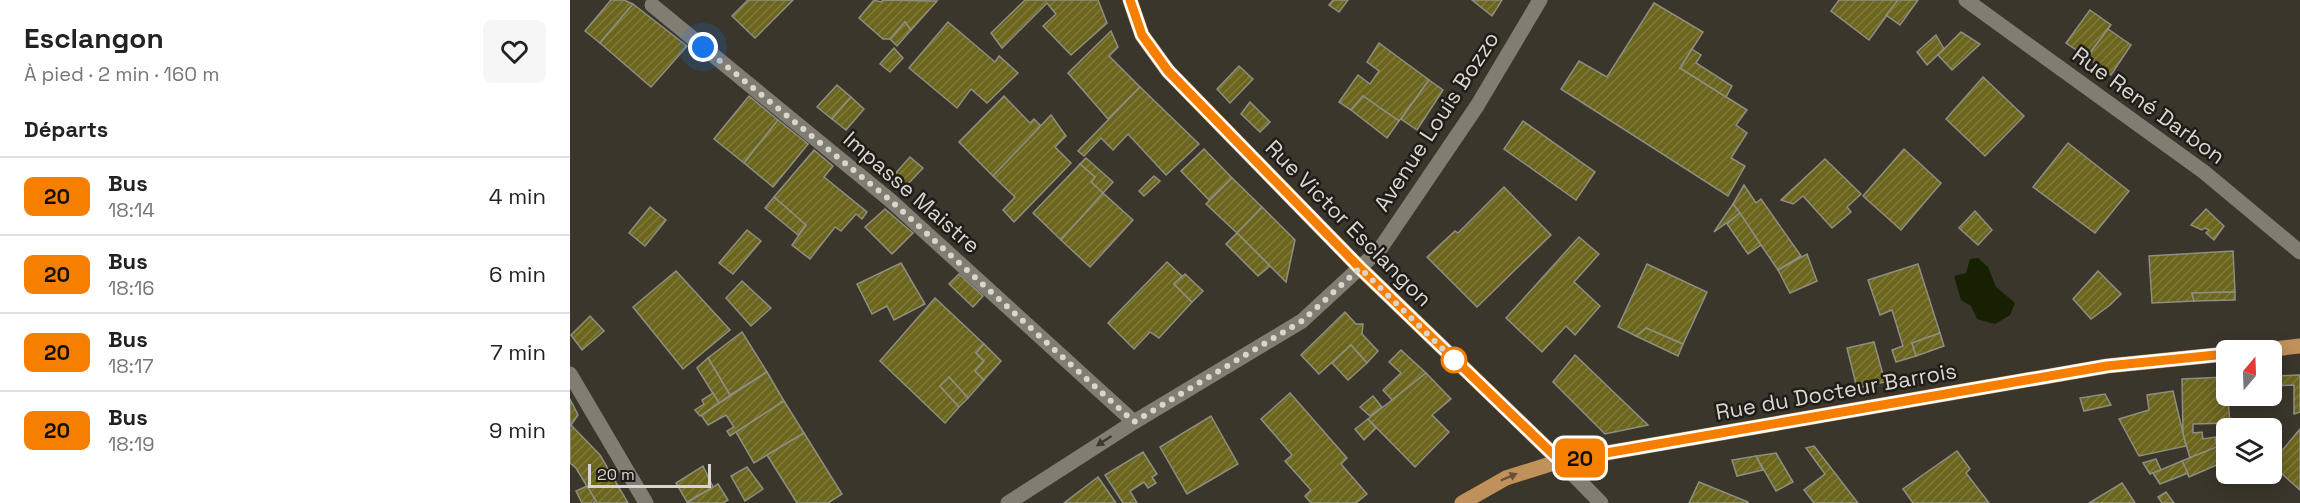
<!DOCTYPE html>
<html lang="fr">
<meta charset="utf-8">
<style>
:root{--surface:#fff;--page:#f6f6f6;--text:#222;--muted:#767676;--line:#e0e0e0}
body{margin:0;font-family:"Space Grotesk",sans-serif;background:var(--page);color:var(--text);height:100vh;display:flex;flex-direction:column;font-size:22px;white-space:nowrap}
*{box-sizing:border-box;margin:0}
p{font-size:20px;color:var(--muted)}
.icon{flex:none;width:33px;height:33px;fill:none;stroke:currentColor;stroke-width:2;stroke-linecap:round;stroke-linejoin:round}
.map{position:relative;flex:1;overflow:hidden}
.side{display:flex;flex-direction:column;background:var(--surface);width:570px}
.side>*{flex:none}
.badge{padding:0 12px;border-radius:9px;font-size:21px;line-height:39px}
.needle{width:39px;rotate:19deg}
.fabs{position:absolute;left:1646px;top:340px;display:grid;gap:12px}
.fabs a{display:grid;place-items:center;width:66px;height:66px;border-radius:9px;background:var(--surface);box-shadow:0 3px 15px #0003;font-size:30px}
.scale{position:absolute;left:18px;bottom:15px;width:123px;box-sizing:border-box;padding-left:6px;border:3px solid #d9d6d0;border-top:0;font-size:16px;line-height:21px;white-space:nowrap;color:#d9d6d0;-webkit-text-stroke:4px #201d19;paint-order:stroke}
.you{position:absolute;width:30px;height:30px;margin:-15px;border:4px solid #fff;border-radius:50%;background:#1a73e8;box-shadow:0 0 0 9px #1a73e833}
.map>.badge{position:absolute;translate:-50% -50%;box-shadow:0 0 0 3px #fff}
h2{padding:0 24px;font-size:22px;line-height:54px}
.round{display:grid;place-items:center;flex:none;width:63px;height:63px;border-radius:9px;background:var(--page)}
.headline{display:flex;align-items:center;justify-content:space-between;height:102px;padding:0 24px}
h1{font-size:28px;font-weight:700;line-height:45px}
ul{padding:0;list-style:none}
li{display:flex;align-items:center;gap:18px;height:78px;padding:0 24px;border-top:2px solid var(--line)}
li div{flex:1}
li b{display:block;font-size:22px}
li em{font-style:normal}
li .badge{min-width:66px;font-weight:700;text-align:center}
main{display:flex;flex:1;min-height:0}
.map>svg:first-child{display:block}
.water{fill:#172101}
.building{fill:url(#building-hatch);stroke:#8f8e83;stroke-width:1.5}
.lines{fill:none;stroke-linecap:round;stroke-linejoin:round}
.minor{stroke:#827d72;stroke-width:15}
.major{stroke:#c0915b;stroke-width:15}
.oneway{fill:#3d3a34}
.oneway2{fill:#685137}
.line-casing{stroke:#fff;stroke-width:14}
.line{stroke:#f77f00;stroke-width:9}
.walk{stroke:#d9d6d0;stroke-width:6;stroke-dasharray:0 10.8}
.stop-dot{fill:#fff;stroke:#f77f00;stroke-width:3}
.labels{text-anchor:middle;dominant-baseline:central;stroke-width:5;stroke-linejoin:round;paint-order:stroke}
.street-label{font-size:22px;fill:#d9d6d0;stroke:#201d19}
</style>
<main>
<section class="side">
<div class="headline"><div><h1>Esclangon</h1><p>À pied · 2 min · 160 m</p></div><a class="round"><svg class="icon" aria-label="heart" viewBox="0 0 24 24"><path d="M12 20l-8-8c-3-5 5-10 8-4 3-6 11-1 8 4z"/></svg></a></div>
<h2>Départs</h2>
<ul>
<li><span class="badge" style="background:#f77f00;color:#111">20</span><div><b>Bus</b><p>18:14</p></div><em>4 min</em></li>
<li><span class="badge" style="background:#f77f00;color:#111">20</span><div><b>Bus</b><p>18:16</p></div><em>6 min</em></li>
<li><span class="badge" style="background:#f77f00;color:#111">20</span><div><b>Bus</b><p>18:17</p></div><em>7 min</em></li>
<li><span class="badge" style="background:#f77f00;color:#111">20</span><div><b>Bus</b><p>18:19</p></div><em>9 min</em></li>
</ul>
</section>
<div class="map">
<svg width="1730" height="503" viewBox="0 0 1730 503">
<defs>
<pattern id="building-hatch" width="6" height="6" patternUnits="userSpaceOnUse" patternTransform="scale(1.5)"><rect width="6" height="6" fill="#6b651d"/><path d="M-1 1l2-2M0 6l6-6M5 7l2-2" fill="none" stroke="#807a3d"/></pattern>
</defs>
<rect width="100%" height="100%" fill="#3a362c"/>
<polygon class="water" points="1408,258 1418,267 1426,287 1445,303 1440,315 1425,324 1407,319 1401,306 1391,300 1384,276 1396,273 1400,259"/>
<g class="building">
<polygon points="41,0 54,0 63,4 30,43 15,31"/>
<polygon points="178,0 223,0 185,38 162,16"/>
<polygon points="304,0 311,2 313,0 367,1 341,30 335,22 320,39 313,39 289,18"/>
<polygon points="455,0 528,0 537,23 501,55 473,26 486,14 477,3 432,48 421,33"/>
<polygon points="763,0 778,0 769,12 759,5"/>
<polygon points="902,0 932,0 922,16"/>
<polygon points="1269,0 1328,0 1299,40 1261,11"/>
<polygon points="1328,0 1348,0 1330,25 1316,15"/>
<polygon points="1084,3 1133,32 1110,68 1177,110 1166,125 1177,133 1161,158 1175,166 1158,196 991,89 1009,61 1037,77"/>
<polygon points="63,4 117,46 81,87 30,43"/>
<polygon points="1520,10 1541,25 1517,57 1496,43"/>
<polygon points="335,22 341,30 327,46 320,39"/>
<polygon points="378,22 425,62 429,56 448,73 417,103 401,89 387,108 339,68"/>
<polygon points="1538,29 1561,45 1541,75 1517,57"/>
<polygon points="541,31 548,47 539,56 570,87 538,119 498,73"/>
<polygon points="1391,32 1410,44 1382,70 1368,55"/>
<polygon points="1366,35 1374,49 1357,65 1347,52"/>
<polygon points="809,43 859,80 829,121 793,96 781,110 769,102 788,75 800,84 809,71 797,62"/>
<polygon points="324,48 333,58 320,72 310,64"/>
<polygon points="1122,49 1131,55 1126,63 1162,86 1156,97 1110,68"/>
<polygon points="669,66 683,79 660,103 647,89"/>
<polygon points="1413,77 1454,116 1415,156 1376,119"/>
<polygon points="859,80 873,90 847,130 831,119"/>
<polygon points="267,85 281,97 262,119 247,107"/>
<polygon points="570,87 629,144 596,175 558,134 543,150 531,138 514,156 508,151"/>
<polygon points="179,96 208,120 174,163 144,139"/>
<polygon points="434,96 460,123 464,119 471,126 423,176 389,142"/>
<polygon points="793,96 829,121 817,138 781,110"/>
<polygon points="281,97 294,109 276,130 262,119"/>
<polygon points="680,102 700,122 690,132 671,114"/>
<polygon points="481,115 496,136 485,147 501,163 444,222 433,210 445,197 423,176"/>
<polygon points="208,120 238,144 203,187 174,163"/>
<polygon points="953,121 1025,172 1006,200 934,149"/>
<polygon points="1498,143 1559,191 1525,233 1463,187"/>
<polygon points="634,149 662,178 639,200 611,171"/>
<polygon points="1334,149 1371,183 1331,230 1293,196"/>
<polygon points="244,150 263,166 254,177 297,212 292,219 286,214 271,231 265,227 240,259 222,245 236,225 204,197"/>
<polygon points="340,157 353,168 335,187 324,175"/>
<polygon points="516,158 543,182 533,193 521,182 525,177 510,164"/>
<polygon points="1255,159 1291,194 1277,207 1281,212 1262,228 1233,196 1223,204 1211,200"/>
<polygon points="510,164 525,177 521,182 533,193 491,240 463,213"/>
<polygon points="584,176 590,181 574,196 569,191"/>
<polygon points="662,178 692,207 667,233 636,204"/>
<polygon points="1174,185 1186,203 1191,199 1231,256 1208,270 1163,204"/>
<polygon points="934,187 981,235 907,307 857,257 885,231 888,233"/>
<polygon points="533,193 563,220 520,267 491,240"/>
<polygon points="204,197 236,225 228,235 195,208"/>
<polygon points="1163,204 1170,213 1144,232 1154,217"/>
<polygon points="80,207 96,220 75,246 59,233"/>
<polygon points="692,207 725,240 716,282 667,233"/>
<polygon points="315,209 343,233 322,254 295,227"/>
<polygon points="1636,209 1654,226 1644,240 1636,233 1639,230 1635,228 1632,230 1621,225"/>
<polygon points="1405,211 1422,230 1408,245 1389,228"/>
<polygon points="1170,213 1191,245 1178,254 1157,224"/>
<polygon points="177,230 191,241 163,274 149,263"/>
<polygon points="667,233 700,266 688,276 656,244"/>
<polygon points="1009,237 1029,254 1004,282 1030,306 1005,335 996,326 972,352 936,318"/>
<polygon points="1663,251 1665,292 1622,293 1624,301 1582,303 1579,256"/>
<polygon points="1237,254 1247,281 1220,293 1208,270"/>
<polygon points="597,262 612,276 604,284 622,302 589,338 580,332 564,349 538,323"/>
<polygon points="331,263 355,304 324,320 317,306 302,314 287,284"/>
<polygon points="1077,264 1137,292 1113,344 1076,328 1066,336 1048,327"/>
<polygon points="1348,264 1370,333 1342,343 1346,356 1326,362 1322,350 1333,346 1322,310 1310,315 1298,280"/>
<polygon points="106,271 160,330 113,369 63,307"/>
<polygon points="1528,271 1551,294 1540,305 1521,319 1503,299"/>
<polygon points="389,274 413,296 403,307 379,284"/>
<polygon points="615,274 633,291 622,302 604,284"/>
<polygon points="172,281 201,308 181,326 156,298"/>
<polygon points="1665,292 1665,300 1624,301 1622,293"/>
<polygon points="365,298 414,344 406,353 414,361 405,371 414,380 398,398 379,377 370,386 389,407 375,423 310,361"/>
<polygon points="775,312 786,324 793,324 792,334 808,351 797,363 781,345 749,374 731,355"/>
<polygon points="20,316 34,331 12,350 1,335"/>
<polygon points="1076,328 1113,344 1108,356 1066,336"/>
<polygon points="172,332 197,372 160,395 138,358"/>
<polygon points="1370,333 1374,346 1346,356 1342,343"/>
<polygon points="1304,342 1315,382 1287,388 1277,348"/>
<polygon points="414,344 431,361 414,380 405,371 414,361 406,353"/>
<polygon points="781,345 797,363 778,380 762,363"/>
<polygon points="831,350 856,373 822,400 813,390 831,373 819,362"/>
<polygon points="1005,355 1078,425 1035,434 983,382"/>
<polygon points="138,358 160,395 149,403 127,368"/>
<polygon points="197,372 214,401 160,436 157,431 164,427 156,415 138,425 131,415"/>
<polygon points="856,373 881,399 862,415 879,432 845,467 798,419"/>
<polygon points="1730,375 1730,412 1724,414 1724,385 1701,386 1701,376"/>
<polygon points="379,377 398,398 389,407 370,386"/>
<polygon points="1656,377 1660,423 1623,424 1623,433 1632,432 1633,439 1645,437 1647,447 1620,458 1613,434 1612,379"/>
<polygon points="1603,391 1616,446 1569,456 1549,419 1579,410 1577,395"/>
<polygon points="143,393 149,403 130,416 125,410 134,404 132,400"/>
<polygon points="720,393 777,458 771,464 797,494 786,503 741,503 735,496 741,490 715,461 722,455 691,419"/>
<polygon points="1535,394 1541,405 1514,411 1510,398"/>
<polygon points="803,396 812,407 800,416 790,407"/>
<polygon points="0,399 8,415 1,425 0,424"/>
<polygon points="214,401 234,433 184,463 166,432"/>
<polygon points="641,416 668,464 617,494 590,447"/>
<polygon points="798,419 806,428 794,440 785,429"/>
<polygon points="0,424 30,455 58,503 27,503 6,468 0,463"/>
<polygon points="1730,429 1730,490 1701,464"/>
<polygon points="234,433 272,494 258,503 227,503 197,455"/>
<polygon points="1656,443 1656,461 1619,477 1612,461"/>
<polygon points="1244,446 1288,503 1244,503 1234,490 1255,474 1236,448"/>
<polygon points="1387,451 1400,469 1396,473 1419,503 1343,503 1333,489"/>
<polygon points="573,452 587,474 582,477 586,483 578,488 574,482 560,491 567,503 553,503 535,475"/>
<polygon points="1206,453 1223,482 1206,491 1186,456"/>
<polygon points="1186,456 1193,470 1167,476 1162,460"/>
<polygon points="1586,459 1591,470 1580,474 1573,463"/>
<polygon points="1612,461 1618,473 1590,484 1583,473"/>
<polygon points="133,466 143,487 117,502 106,483"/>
<polygon points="177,467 193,489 175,501 161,476"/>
<polygon points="528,477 546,503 494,503"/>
<polygon points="1129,482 1178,502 1178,503 1119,503"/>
<polygon points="1552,483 1565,503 1519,503"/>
<polygon points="148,484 158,500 153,503 117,503"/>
<polygon points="17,486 26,501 23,503 12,503 6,491"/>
<polygon points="1596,492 1604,503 1592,503 1588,497"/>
</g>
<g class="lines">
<g class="minor">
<polyline points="1396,0 1634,172 1730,252"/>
<polyline points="82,5 320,200 564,422"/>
<polyline points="0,374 76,503"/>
<polyline points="990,461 1031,503"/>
<polyline points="438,503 564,422 732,321 810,249 907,106 970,0"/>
</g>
<g class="major">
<polyline points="560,0 572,35 598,71 790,268 990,461"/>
<polyline points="1685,351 1730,346"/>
<polyline points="892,503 936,478 990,461 1537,366 1656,354"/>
</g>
</g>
<defs><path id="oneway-solid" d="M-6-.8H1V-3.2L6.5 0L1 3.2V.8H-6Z" transform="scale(1.5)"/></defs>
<use class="oneway" href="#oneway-solid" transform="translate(534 441) rotate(147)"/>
<use class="oneway2" href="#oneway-solid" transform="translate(939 477) rotate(-23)"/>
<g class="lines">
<defs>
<polyline id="line" points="560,0 572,35 598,71 790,268 990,461 1537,366 1656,354"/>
</defs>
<use href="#line" class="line-casing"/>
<use href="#line" class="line"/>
<polyline class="walk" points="133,47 320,200 564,422 732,321 790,268 884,360"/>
</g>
<circle class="stop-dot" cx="884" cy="360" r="12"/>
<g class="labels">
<g class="street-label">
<text transform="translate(1579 105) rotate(36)">Rue René Darbon</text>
<text transform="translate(866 121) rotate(-57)">Avenue Louis Bozzo</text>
<text transform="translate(342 192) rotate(41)">Impasse Maistre</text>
<text transform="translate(779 223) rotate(45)">Rue Victor Esclangon</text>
<text transform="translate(1266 391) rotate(-10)">Rue du Docteur Barrois</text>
</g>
</g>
</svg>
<div class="fabs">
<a><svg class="needle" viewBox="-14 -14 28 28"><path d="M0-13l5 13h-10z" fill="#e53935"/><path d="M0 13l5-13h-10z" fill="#767676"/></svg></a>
<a><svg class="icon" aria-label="layers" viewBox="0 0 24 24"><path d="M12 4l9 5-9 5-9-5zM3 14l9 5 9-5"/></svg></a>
</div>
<div class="scale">20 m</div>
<div class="you" style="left:133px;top:47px"></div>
<b class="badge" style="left:1010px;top:458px;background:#f77f00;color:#111">20</b>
</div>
</main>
